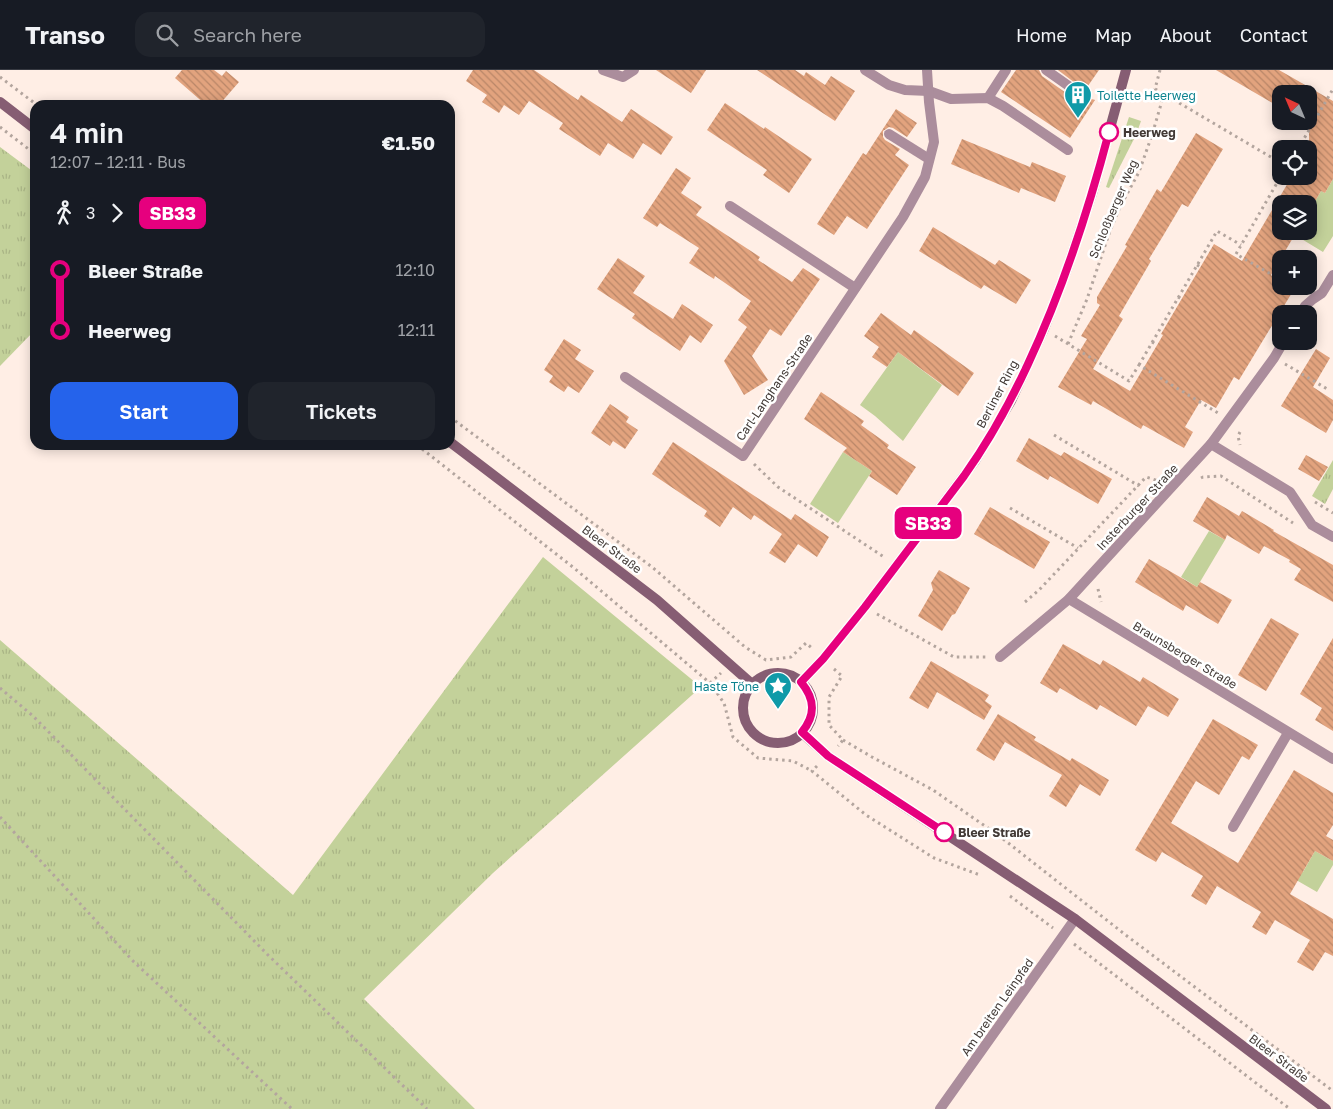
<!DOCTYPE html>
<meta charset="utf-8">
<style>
:root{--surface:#171b24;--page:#20242c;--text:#f1f3f6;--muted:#9ea1a6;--line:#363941;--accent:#2563eb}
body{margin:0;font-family:"Golos Text",sans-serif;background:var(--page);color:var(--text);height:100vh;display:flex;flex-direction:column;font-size:19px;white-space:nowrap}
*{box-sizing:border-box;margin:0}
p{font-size:16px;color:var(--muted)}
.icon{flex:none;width:28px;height:28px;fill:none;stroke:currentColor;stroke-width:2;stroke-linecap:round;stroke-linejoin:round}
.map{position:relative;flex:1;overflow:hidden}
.panel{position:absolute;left:30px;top:30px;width:425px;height:350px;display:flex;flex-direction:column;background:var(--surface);border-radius:15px;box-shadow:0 2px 12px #0003}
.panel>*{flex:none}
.badge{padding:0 10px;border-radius:8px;font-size:18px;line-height:32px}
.needle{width:32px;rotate:316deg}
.fabs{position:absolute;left:1272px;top:15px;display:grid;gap:10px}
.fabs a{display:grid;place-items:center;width:45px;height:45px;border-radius:10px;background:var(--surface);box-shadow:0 2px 12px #0003;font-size:25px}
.map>.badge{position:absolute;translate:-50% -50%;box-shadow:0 0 0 2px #fff}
.legs{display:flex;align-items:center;gap:8px;height:55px;padding:0 20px;font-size:16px}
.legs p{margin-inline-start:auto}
.headline{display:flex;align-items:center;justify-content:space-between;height:85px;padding:0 20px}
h1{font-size:28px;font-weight:600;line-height:38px}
.primary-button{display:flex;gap:10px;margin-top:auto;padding:10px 20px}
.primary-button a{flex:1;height:58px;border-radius:15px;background:var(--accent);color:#fff;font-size:20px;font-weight:600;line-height:58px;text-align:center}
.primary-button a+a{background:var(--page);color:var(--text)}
ul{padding:0 20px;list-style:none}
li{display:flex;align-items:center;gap:18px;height:60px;font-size:19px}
li i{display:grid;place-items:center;width:8px;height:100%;margin:0 6px;background:currentColor}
li i::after{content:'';width:12px;height:12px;margin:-6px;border:4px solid;border-radius:50%;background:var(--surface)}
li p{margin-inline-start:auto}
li:first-child i{background:linear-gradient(#0000 50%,currentColor 0)}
li:last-child i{background:linear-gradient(currentColor 50%,#0000 0)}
header{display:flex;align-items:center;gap:30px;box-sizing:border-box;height:70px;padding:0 25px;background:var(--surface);border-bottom:1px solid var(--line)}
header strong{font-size:24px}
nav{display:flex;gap:28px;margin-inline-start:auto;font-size:18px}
.search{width:350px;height:45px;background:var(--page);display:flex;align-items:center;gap:12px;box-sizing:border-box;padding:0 18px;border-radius:15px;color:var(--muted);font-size:19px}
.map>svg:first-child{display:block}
.grass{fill:url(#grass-tufts)}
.garden{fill:#c3d19a}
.building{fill:url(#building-back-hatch)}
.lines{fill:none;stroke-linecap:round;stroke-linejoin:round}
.path{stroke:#b3a59e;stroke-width:3;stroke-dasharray:2.5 4;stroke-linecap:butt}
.lane{stroke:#ab8d9c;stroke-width:10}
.street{stroke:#ab8d9c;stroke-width:10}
.secondary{stroke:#865d73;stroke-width:10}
.line-1-casing{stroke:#fff;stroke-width:11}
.line-1{stroke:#e6007e;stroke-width:8}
.stop-1-dot{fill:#fff;stroke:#e6007e;stroke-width:2.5}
.labels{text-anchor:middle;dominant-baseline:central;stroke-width:5;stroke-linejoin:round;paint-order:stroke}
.culture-label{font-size:12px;fill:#0d838f;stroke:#fff;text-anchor:start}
.stop-label{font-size:12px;font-weight:bold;fill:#423a36;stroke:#fff;text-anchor:start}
.street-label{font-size:12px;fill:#423a36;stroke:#fff}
</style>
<header>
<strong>Transo</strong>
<div class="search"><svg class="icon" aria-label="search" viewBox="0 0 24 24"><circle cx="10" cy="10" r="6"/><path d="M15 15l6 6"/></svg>Search here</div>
<nav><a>Home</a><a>Map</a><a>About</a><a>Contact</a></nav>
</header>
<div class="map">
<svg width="1333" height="1039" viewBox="0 0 1333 1039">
<defs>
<pattern id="grass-tufts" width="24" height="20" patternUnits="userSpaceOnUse" patternTransform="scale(1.25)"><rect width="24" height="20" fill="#c3d19a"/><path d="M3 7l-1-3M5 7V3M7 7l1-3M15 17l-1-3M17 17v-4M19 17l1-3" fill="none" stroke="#a9b485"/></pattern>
<pattern id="building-back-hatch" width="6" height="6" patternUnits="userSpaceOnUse" patternTransform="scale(1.25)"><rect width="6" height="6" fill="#e2a37e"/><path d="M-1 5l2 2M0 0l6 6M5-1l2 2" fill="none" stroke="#b98668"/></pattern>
</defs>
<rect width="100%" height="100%" fill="#ffeee5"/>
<g class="grass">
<polygon points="1129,47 1141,51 1136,65 1109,118 1106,117"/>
<polygon points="0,77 35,103 35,260 0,296"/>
<polygon points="1333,390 1333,419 1325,434 1312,426"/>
<polygon points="543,487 701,617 493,803 364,929 475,1039 0,1039 0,570 293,825"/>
</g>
<g class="garden">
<polygon points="1333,109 1333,166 1323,182 1295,165 1297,161 1309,161 1309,142 1321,121 1325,123"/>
<polygon points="898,282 942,315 903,371 875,346 860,335"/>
<polygon points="843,382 872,401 838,453 810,434"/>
<polygon points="1209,461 1225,470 1197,517 1181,507"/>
<polygon points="1315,781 1333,791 1333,795 1317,822 1284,803 1289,794 1303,802"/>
</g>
<g class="building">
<polygon points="182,0 214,0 222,6 226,1 239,12 219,35 206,35 175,8"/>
<polygon points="473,0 534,0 578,30 581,25 622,52 631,39 673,67 661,85 643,73 633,89 608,73 600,86 559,59 563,53 529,31 519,45 504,35 499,43 482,32 487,25 466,11"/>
<polygon points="656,0 706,0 691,23"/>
<polygon points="757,0 795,0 804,6 806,2 825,15 831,6 855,21 835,51"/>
<polygon points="1016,0 1039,0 1042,6 1069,25 1073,26 1079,23 1079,16 1058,0 1099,0 1081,26 1095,30 1070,68 1001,22"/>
<polygon points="1216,0 1279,0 1333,31 1333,109 1325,123 1321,121 1309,142 1309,134 1281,134 1281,161 1297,161 1271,205 1281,214 1281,216 1285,216 1293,221 1239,310 1234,307 1216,338 1201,330 1185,357 1193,362 1184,378 1143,355 1141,359 1093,331 1091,335 1058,317 1087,269 1081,266 1100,235 1097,233 1097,227 1127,176 1125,175 1157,119 1161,122 1196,63 1223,79 1188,137 1182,134 1163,166 1149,189 1151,191 1119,246 1123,249 1093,299 1130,321 1163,265 1161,264 1214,174 1242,191 1292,106 1309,106 1309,55 1302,51 1309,51 1309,24 1281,24 1281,38"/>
<polygon points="725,33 764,59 765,57 812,89 789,123 763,105 767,100 707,60"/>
<polygon points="896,39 917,53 907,67 893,58 889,57 883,61 883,67 885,70 900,79 895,85 909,95 867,159 847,146 834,165 817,154 863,83 866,85"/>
<polygon points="962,69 1030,97 1032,92 1066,106 1055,132 1021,118 1019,123 951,94"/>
<polygon points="676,98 691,108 681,123 702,137 696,145 760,187 758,190 792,212 803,198 820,209 781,266 770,259 752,286 768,310 744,325 724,291 747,257 738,250 751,231 715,206 714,209 689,193 699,178 660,153 657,157 643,148"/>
<polygon points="933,157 995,195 999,190 1031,210 1016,234 984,215 981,219 919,181"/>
<polygon points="618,188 645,206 633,223 673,249 682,234 713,255 701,273 690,265 680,281 632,248 635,244 597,219"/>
<polygon points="881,243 911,265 914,260 974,303 958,326 898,282 887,297 872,287 879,277 864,266"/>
<polygon points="564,269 581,280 575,289 594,301 579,323 568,316 564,322 549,312 553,306 544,300"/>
<polygon points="1316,279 1330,288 1313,317 1333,330 1333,350 1326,363 1281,336"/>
<polygon points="821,322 864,351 861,355 889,375 887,378 916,397 897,425 869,406 872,401 843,382 847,378 804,349"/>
<polygon points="610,334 629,347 626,352 638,360 625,379 613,371 610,376 591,363"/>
<polygon points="1029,368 1061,386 1064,382 1112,409 1098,434 1050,406 1048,410 1016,391"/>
<polygon points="673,372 791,450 795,444 829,467 817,487 798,474 785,493 769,483 782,464 754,445 751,450 733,437 720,457 704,446 707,441 652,404"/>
<polygon points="1306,385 1328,397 1319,411 1298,399"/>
<polygon points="1207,427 1239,446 1242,441 1274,460 1273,461 1333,495 1333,532 1294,510 1301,499 1289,492 1290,490 1264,476 1259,484 1227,465 1225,470 1193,451"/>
<polygon points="990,437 1050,472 1034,499 974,464"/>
<polygon points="1149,489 1197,517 1200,512 1232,530 1218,554 1186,535 1183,541 1135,512"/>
<polygon points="939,500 970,518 955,544 952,545 942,561 918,546 933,520 931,513"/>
<polygon points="1271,548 1299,564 1266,621 1238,605"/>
<polygon points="1333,568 1333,661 1315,650 1322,638 1300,624"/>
<polygon points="1063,574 1100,595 1103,590 1140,612 1143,607 1179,629 1168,647 1148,636 1136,656 1100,635 1097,640 1060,618 1057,623 1040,613"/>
<polygon points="931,591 989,625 985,631 992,636 984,650 937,622 928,639 909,628"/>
<polygon points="998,644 1036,667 1034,670 1070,691 1072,688 1109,710 1100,726 1080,714 1066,737 1049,726 1062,705 1005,672 994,691 976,680"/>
<polygon points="1213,649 1258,675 1249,690 1242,686 1219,725 1196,711 1171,753 1238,793 1294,700 1333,723 1333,755 1326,766 1333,770 1333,791 1315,781 1290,824 1333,849 1333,886 1325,882 1313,901 1297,892 1310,870 1275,850 1266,865 1252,857 1261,842 1217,816 1206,835 1191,826 1203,806 1162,782 1156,792 1135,780"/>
</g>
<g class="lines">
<g class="path">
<polyline points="1160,0 1155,19 1164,24"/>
<polyline points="0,7 37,35"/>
<polyline points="0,57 35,84"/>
<polyline points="1298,79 1333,19"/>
<polyline points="1197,195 1202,198"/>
<polyline points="1281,210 1236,184 1281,106"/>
<polyline points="1292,216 1300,221"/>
<polyline points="1178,227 1183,230"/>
<polyline points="1055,266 1129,311 1139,295 1218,343"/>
<polyline points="1152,272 1157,275"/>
<polyline points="1068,274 1087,229 1110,161 1120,137 1139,102 1152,65 1164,24 1281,93"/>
<polyline points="1285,294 1329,320"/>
<polyline points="1139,295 1217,161 1241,175"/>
<polyline points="450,347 652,497 745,577 766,590 791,587 806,573 813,579"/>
<polyline points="1240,362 1238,366 1240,375"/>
<polyline points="1054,365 1139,416"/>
<polyline points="417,375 574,498 710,613 724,633 733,667 758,688 793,691 812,701"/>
<polyline points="754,394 778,417 884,487"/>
<polyline points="1201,408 1203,407 1221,406 1293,453"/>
<polyline points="1315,432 1333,443"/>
<polyline points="1010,438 1078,478"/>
<polyline points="1098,519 1101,532"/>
<polyline points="1025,532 1039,520 1146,407 1159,411"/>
<polyline points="877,544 954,587 987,587"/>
<polyline points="834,599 842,606 829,627 829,655 843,670 838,676"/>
<polyline points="710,613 721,603"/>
<polyline points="0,618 33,646 268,885 427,1039"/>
<polyline points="843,670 872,687 933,720 998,765 1127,866 1333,1021"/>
<polyline points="817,696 812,701 866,745 934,788 980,805"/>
<polyline points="0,747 134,892 292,1039"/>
<polyline points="1010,826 1053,858"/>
<polyline points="1074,874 1290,1039"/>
</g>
<g class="lane">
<polyline points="1046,0 1073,19"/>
<polyline points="929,21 951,29 988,28 1003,36 1068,80"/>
<polyline points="988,28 1006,0"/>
<polyline points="889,64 929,89"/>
<polyline points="1233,757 1288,663"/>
<polyline points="940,1039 1075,849"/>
</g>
<g class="street">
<polyline points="603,0 623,7 634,0"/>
<polyline points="865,0 889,15 905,20 929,21"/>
<polyline points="730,136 855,218"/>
<polyline points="1301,244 1305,236 1313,229 1322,223 1333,205"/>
<polyline points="625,307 743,386 903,147 925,107 934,72 929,32 927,0"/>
<polyline points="1211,374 1290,422 1312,455 1333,467"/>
<polyline points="1069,529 1333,689"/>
<polyline points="1000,587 1069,529 1211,374 1274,288 1284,271"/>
</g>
<g class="secondary">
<polyline points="0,32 35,59"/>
<polyline points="450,372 657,530 752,614"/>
<circle cx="778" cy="638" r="35"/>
<polyline points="801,612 823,589 865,537 975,391 1011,331 1044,259 1067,199 1092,124 1126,0"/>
<polyline points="802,663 828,686 1075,849 1326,1039"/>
</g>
</g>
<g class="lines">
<defs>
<path id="line-1" d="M944,762l-116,-76 -26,-24c14,-17 13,-33 -1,-50l22,-23 42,-52 99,-131c25,-35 46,-73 64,-112 35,-75 60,-152 81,-232"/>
</defs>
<use href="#line-1" class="line-1-casing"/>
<use href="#line-1" class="line-1"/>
</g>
<defs>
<symbol id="building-pin" viewBox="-11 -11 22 30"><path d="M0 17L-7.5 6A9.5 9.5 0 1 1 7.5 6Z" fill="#0f9aa8" stroke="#fff"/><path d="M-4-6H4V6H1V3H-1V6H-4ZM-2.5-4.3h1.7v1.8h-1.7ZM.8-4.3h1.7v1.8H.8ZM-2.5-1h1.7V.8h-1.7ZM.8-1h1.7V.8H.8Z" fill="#fff"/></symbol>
<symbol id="sight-pin" viewBox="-11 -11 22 30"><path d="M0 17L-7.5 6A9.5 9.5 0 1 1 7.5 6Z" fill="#0f9aa8" stroke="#fff"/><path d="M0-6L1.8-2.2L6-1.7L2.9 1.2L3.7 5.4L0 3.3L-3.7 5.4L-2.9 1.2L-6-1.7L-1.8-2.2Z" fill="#fff"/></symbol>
</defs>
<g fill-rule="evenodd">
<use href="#building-pin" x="1062" y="9" width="32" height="43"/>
<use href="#sight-pin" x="762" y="600" width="32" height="43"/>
</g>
<g class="stop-1-dot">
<circle cx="1109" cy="62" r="9"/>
<circle cx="944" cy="762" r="9"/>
</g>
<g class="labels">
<g class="culture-label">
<text x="1097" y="25">Toilette Heerweg</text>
<text x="759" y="616" text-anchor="end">Haste Töne</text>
</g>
<g class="stop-label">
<text x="1123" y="62">Heerweg</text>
<text x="958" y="762">Bleer Straße</text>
</g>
<g class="street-label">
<text transform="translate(1113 139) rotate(-67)">Schloßberger Weg</text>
<text transform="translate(774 317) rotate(-56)">Carl-Langhans-Straße</text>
<text transform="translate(997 324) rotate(-62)">Berliner Ring</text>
<text transform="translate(1137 437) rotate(-47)">Insterburger Straße</text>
<text transform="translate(612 479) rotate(37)">Bleer Straße</text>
<text transform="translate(1185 585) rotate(31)">Braunsberger Straße</text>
<text transform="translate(997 937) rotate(-55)">Am breiten Leinpfad</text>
<text transform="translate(1279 988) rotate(37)">Bleer Straße</text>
</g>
</g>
</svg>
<div class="fabs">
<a><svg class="needle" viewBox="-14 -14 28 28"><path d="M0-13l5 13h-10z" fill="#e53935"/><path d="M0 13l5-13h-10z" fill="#9ea1a6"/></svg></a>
<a><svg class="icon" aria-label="locate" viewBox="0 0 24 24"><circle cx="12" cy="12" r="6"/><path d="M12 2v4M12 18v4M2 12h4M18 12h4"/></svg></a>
<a><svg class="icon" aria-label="layers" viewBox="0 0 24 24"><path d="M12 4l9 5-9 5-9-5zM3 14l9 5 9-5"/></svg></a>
<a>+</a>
<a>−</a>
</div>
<b class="badge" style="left:928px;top:453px;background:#e6007e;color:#fff">SB33</b>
<section class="panel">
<div class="headline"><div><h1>4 min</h1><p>12:07 – 12:11 · Bus</p></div><b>€1.50</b></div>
<div class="legs"><svg class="icon" aria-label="walk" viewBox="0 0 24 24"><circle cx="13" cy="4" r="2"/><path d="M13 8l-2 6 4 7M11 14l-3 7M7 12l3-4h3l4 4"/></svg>3<svg class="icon" aria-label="forward" viewBox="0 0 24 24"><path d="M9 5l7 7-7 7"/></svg><b class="badge" style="background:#e6007e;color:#fff">SB33</b></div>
<ul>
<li><i style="color:#e6007e"></i><b>Bleer Straße</b><p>12:10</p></li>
<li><i style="color:#e6007e"></i><b>Heerweg</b><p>12:11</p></li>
</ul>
<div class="primary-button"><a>Start</a><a>Tickets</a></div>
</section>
</div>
